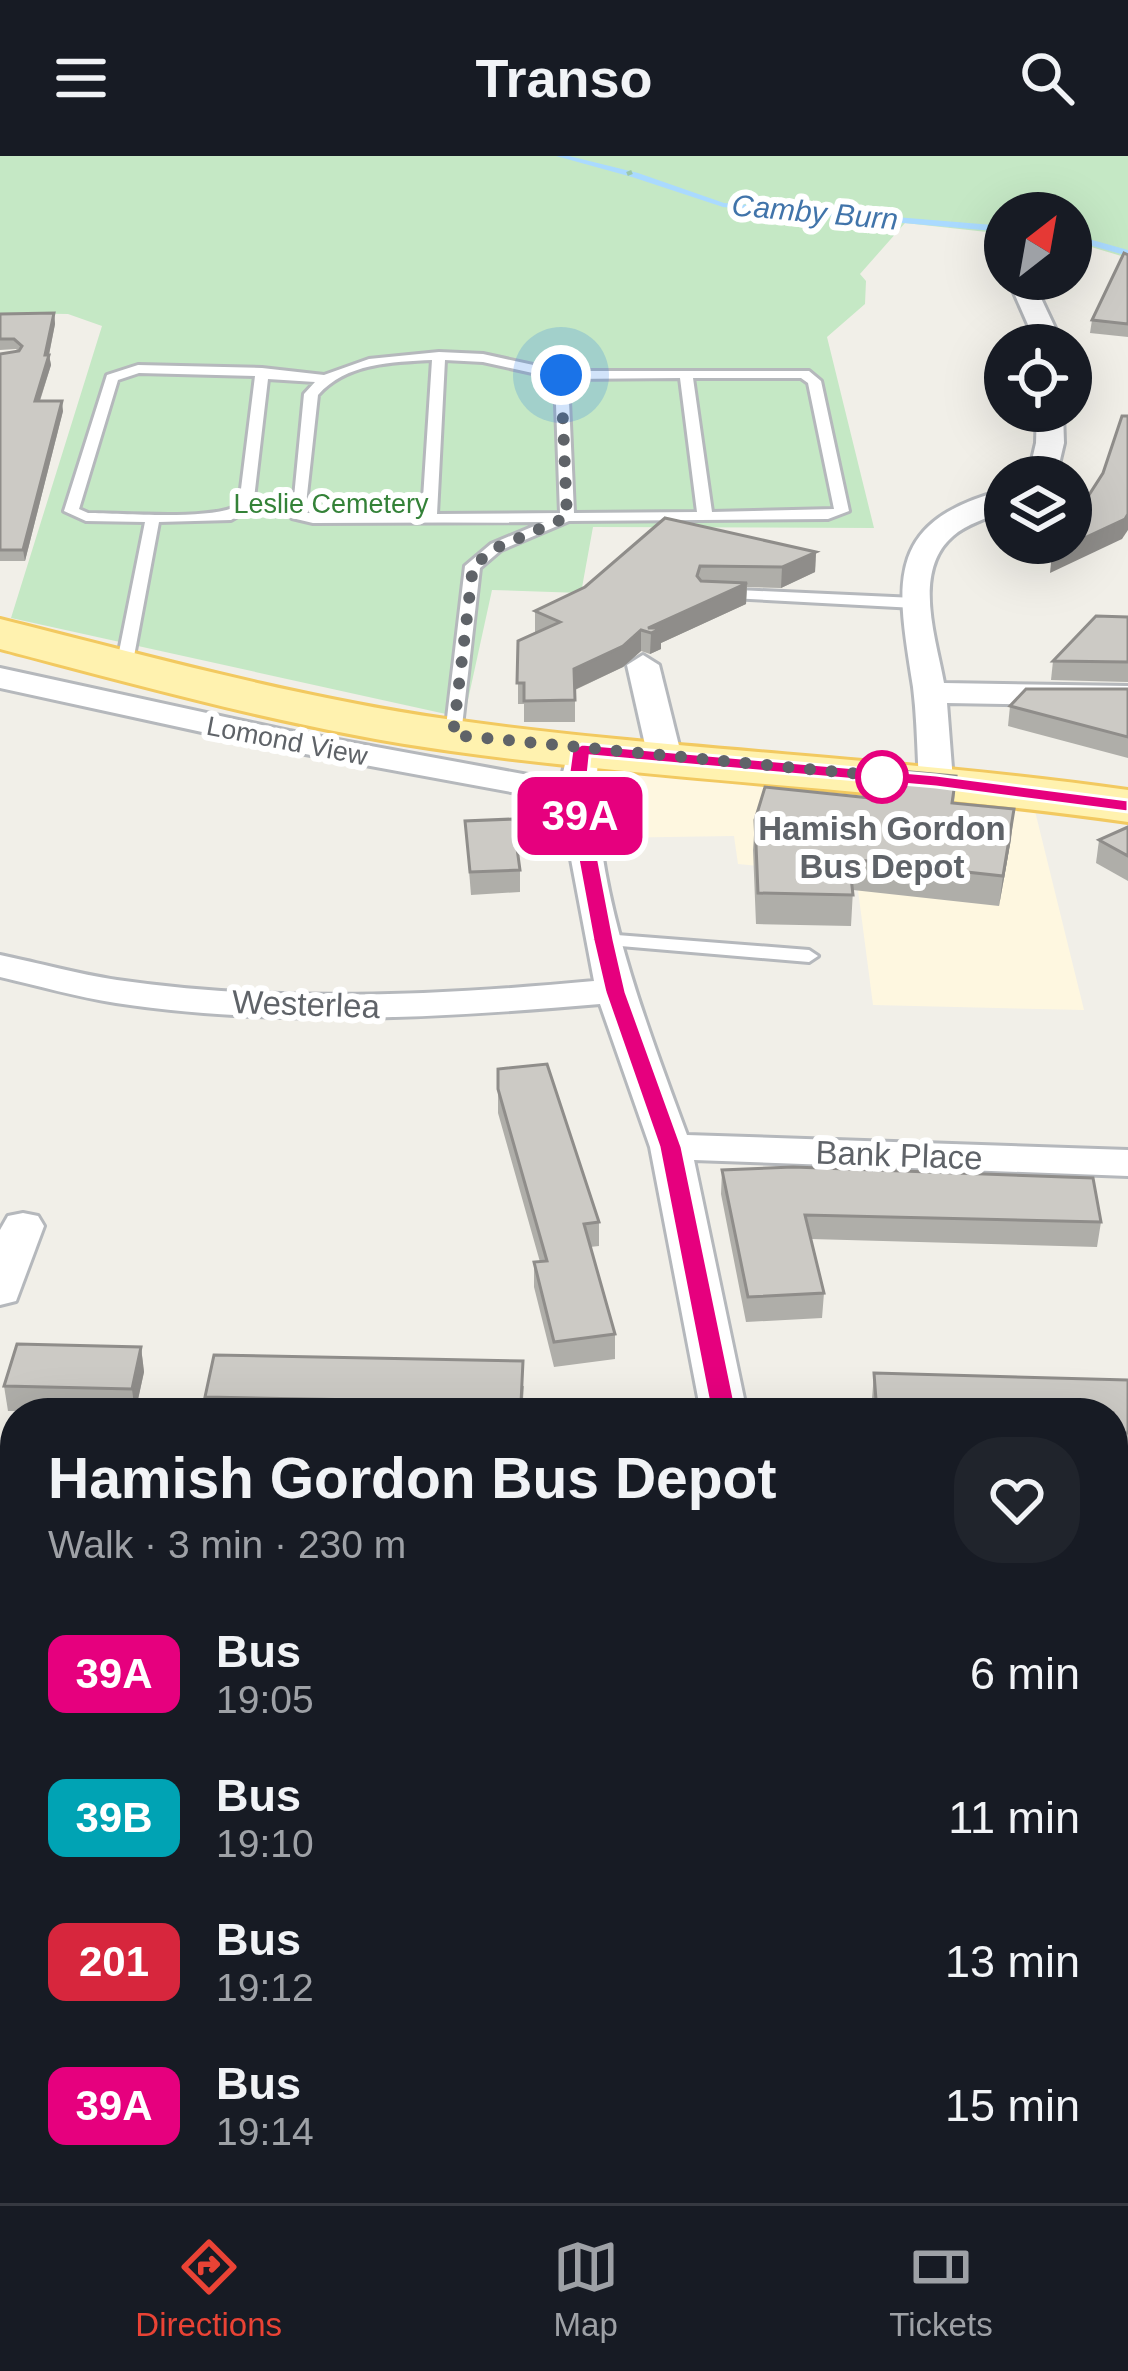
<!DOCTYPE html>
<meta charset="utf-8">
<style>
:root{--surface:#171b24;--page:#20242c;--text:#f1f3f6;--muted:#9ea1a6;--line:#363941;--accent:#ea4335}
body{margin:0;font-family:Helvetica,sans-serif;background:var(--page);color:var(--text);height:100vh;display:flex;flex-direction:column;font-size:45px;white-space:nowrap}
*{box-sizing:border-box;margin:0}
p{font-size:39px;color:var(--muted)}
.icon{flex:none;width:66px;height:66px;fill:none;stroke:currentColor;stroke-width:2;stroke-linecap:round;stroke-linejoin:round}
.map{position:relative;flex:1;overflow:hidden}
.sheet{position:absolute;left:0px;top:1242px;width:1128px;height:807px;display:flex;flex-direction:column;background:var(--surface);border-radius:48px 48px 0 0;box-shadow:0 12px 48px #0002}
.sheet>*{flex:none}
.badge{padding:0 24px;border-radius:18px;font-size:42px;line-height:78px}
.needle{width:78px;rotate:31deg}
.controls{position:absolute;left:984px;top:36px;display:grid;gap:24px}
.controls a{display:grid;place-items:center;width:108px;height:108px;border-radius:50%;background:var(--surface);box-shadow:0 12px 48px #0002;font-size:60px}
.you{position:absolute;width:60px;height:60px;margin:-30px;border:9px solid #fff;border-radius:50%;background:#1a73e8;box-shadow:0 0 0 18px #1a73e833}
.map>.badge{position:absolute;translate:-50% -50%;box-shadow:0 0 0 6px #fff}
.round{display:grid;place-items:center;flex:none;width:126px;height:126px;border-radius:48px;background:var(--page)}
.headline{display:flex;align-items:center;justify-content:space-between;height:204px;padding:0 48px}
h1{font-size:57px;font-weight:700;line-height:90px}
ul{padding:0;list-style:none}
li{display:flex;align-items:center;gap:36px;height:144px;padding:0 48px}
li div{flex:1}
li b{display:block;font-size:45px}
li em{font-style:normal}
li .badge{min-width:132px;font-weight:700;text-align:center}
header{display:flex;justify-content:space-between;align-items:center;height:156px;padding:0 48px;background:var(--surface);font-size:54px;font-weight:700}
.menu{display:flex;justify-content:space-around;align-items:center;height:168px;border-top:3px solid var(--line);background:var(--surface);font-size:33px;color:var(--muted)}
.menu a{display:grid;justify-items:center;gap:6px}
.menu .selected{color:var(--accent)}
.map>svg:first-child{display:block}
.commercial{fill:#fef7e0}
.green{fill:#c5e8c5}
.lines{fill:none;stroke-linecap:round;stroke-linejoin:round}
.stream{fill:#aadaff;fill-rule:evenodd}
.lane-casing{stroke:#b5b8bc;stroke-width:6}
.street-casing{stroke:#b5b8bc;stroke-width:6}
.primary-casing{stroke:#f2c960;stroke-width:6}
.path{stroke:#9cc7a9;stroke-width:4.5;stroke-dasharray:8 3;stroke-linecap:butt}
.lane{fill:#fff;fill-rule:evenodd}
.street{fill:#fff;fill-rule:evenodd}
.primary{fill:#fff2af;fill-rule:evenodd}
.wall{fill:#afaea9}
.shaded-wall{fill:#8f8d8a}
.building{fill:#cccac5;stroke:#8f8d8a;stroke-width:3}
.line{fill:#e6007e;stroke:#fff;stroke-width:3}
.walk{stroke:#5f6368;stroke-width:12;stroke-dasharray:0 21.6}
.stop-dot{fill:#fff;stroke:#e6007e;stroke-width:6}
.labels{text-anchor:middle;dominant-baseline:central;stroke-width:12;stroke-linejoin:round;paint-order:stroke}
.far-park-label{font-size:27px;fill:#348238;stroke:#fff}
.far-street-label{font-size:27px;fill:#5f6368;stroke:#fff}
.far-water-label{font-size:30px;font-style:italic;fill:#4174aa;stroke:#fff}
.stop-label{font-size:33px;font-weight:bold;fill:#5f6368;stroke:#fff}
.street-label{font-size:33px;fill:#5f6368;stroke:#fff}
</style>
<header><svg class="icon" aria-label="menu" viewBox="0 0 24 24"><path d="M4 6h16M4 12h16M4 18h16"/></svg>Transo<svg class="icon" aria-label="search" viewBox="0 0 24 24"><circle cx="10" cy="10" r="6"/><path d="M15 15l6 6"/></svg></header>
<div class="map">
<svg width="1128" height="2047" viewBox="0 0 1128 2047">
<rect width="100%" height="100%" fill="#f1efe8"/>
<polygon class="commercial" points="656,612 1033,647 1084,854 873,849 856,719 738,708 734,680 603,682 599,635"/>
<polygon class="green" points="0,0 1128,0 1128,102 1071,85 1071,57 1005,57 1005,78 905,67 860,118 866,125 865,148 827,181 874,372 593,371 581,437 492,434 464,562 11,462 102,170 68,158 0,157"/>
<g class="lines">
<g class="stream">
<polygon points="556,0 569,0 638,17 724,47 1005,70 1005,76 723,51 632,21"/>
<polygon points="1071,78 1128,94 1128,100 1071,84"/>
</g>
<defs>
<g id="lane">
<path d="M439,196l44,2 78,17h248l12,10 28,130 -21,8 -259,2 -68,29 -21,18 -19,167 -8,5 -8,-5 20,-169 26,-22 53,-22 -231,1 -21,-5 12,-124 11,-12 -47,-3 -15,128 -22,13 -72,2 -27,145 -8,5 -6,-2 -2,-3 29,-145 -59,-1 -22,-10 43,-136 31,-10 124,3 62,7 45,-16zM432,204l-10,154 -117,-1 13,-118c28,-32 74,-33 114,-35zM445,204l38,2 72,16 5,135 -123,1zM139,217l116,3 -16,129c-26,16 -117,8 -151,8l-9,-4 39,-129zM680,222l17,134 -123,1 -6,-134zM693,222h108l7,5 26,126 -122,3z"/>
<polygon points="717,433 915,442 923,447 915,452 712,441 712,435"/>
<polygon points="604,778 809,794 818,800 809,806 597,788 595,784 597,780"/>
</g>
<g id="street">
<polygon points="1008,123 1032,123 1063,189 1037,189"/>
<polygon points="1037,255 1063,255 1064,287 1056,321 1028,321 1036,287"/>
<path d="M1005,334v20c-16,8 -39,14 -52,26 -41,35 -17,102 -9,147l184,3v20l-181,-3 6,78 -5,7h-24l-5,-7c-2,-31 -2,-63 -6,-94 -16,-102 -31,-166 92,-197z"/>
<polygon points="643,499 659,509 682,602 677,609 665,612 648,602 627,509"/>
<path d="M0,512l289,63 272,50 9,-38h24l5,7c-15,115 48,276 88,385l441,15v26l-434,-16 53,253h-46l-51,-266 -50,-143c-160,14 -324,23 -484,-1 -39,-6 -77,-17 -116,-26v-22c39,8 77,19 117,25 157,23 319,16 477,1l-34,-180 -271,-50 -289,-63z"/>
<polygon points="23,1057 38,1060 44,1070 16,1145 0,1149 0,1074 8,1060"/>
<rect x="0" y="1326" width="15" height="34"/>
<rect x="1113" y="1364" width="15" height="36"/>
<polygon points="813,2034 875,2034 872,2047 810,2047"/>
</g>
<path id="primary" d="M0,463c148,37 295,78 446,100 226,32 456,39 682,71v32c-225,-32 -452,-40 -677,-71 -153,-21 -302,-63 -451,-102z"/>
</defs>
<use href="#lane" class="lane-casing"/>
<use href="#street" class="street-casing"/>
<use href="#primary" class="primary-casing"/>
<polyline class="path" points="627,18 632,16"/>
<use href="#lane" class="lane"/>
<use href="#street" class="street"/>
<use href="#primary" class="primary"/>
</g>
<g class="wall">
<polygon points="1128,99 1128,181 1090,177 1092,164"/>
<polygon points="54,157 55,168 49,199 51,209 40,245 63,255 25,405 0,405 0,198 18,195 16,193 0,194 0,158"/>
<polygon points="665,362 816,396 815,416 781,432 747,431 746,448 661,487 661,493 650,498 641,495 623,511 575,534 575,566 524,566 524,548 518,548 518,485 535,476 535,455 585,431"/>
<polygon points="1128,461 1128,526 1051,524 1053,505"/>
<polygon points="1128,533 1128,602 1008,570 1010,550"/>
<polygon points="956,620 954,647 1011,683 999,750 853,734 851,770 756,768 753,694 755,664 871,642"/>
<polygon points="465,665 520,714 520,736 471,739"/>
<polygon points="1128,671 1128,725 1096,707 1099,684"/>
<polygon points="498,933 599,1066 599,1090 590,1091 615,1178 615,1203 554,1211 534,1131 534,1106 540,1106 498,957"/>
<polygon points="722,1014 1101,1066 1097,1091 811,1083 824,1137 822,1162 746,1166 721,1038"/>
<polygon points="141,1191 144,1216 135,1257 8,1255 4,1230"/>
<polygon points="874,1217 1128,1224 1128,1303 1113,1302 1113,1257 873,1257 872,1243"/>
<polygon points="524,1230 522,1257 207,1257 205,1241"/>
<polygon points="0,1383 15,1384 15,1459 0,1458"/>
<polygon points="1113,1415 1128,1415 1128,1503 1113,1502"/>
<polygon points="0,1668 15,1669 15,1763 0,1762"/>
<polygon points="1128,1697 1128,1859 1113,1860 1113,1698"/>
<polygon points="0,1870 15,1870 15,1955 7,1955 3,1974 0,1974"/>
</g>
<g class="shaded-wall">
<polygon points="54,157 55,168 47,208 49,199 51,209 36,256 35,245"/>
<polygon points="62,245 63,255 25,405 23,394"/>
<polygon points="1128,358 1128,374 1122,383 1050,417 1052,397"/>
<polygon points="816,396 815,416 781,432 782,411"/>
<polygon points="747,427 746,448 661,487 661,493 650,498 651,477 648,472"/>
<polygon points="641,474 641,495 623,511 574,534 574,513"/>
<polygon points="1014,653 1011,683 999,750 1003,720"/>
<polygon points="141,1191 144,1216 135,1257 132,1233"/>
<polygon points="1,1929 7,1955 3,1974 0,1959"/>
</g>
<g class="building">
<polygon points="1124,97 1128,99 1128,168 1092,164"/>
<polygon points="54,157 45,199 49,199 35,245 62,245 23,394 0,394 0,198 19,195 22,190 14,183 0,183 0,158"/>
<polygon points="1122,260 1128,260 1128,358 1125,363 1052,397 1058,387 1071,387 1071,367 1103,317"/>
<polygon points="665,362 816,396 782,411 700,410 697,420 701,425 747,427 648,472 662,472 651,477 641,474 623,490 574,513 575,544 524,545 524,527 517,527 518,485 560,466 535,455 585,431"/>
<polygon points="1096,460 1128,461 1128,506 1053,505"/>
<polygon points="1026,533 1128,533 1128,581 1010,550"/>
<polygon points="878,613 956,620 952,647 1014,653 1003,720 849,703 853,739 758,737 755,664 765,631 871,642"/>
<polygon points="513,663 520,714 470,716 465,665"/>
<polygon points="1128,671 1128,700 1099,684"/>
<polygon points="547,908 599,1066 584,1068 615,1178 554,1186 534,1106 547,1105 498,933 498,913"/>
<polygon points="793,1011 1093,1022 1101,1066 805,1059 824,1137 748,1141 722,1014"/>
<polygon points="17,1188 141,1191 132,1233 4,1230"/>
<polygon points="214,1199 523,1205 521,1247 205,1241"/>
<polygon points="874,1217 1128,1224 1128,1277 1113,1277 1113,1257 877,1257"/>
<polygon points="0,1383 15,1384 15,1433 0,1433"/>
<polygon points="1113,1415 1128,1415 1128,1477 1113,1476"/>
<polygon points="0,1668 15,1669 15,1737 0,1737"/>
<polygon points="1128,1697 1128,1817 1113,1818 1113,1698"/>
<polygon points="0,1870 15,1870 15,1929 1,1929 0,1936"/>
</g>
<polygon class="line" points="582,588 936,619 1128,644 1128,656 936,631 590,600 586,638 614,784 626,836 682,991 737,1257 724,1266 711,1257 659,991 605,836 593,784 566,638 572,594"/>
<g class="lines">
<polyline class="walk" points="561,219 567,361 496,392 473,410 453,579 891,621 882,621"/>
</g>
<circle class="stop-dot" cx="882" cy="621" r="24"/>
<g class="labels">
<g class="far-park-label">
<text x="331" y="348">Leslie Cemetery</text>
</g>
<g class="far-street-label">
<text transform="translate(287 585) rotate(11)">Lomond View</text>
</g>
<g class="far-water-label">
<text transform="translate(815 56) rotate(5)">Camby Burn</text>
</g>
<g class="stop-label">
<text x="882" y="672">Hamish Gordon<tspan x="882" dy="38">Bus Depot</tspan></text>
</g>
<g class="street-label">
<text transform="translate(306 848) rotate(2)">Westerlea</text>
<text transform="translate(899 999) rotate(2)">Bank Place</text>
</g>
</g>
</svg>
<div class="controls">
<a><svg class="needle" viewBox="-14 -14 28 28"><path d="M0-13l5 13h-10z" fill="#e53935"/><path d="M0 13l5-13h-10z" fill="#9ea1a6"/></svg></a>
<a><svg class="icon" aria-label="locate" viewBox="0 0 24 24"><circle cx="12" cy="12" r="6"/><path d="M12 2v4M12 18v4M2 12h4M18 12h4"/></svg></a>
<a><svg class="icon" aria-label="layers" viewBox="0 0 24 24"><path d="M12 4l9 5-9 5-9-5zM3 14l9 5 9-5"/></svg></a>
</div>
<div class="you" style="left:561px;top:219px"></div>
<b class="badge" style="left:580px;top:660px;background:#e6007e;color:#fff">39A</b>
<section class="sheet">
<div class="headline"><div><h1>Hamish Gordon Bus Depot</h1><p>Walk · 3 min · 230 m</p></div><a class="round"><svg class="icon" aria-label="heart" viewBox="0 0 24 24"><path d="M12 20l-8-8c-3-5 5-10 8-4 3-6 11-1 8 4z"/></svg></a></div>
<ul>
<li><span class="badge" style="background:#e6007e;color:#fff">39A</span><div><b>Bus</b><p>19:05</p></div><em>6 min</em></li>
<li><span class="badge" style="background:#00a3b4;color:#fff">39B</span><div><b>Bus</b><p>19:10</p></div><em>11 min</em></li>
<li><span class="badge" style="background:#d7263d;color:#fff">201</span><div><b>Bus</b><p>19:12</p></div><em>13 min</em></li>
<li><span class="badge" style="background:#e6007e;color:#fff">39A</span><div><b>Bus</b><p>19:14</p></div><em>15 min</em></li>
</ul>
</section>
</div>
<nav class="menu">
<a class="selected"><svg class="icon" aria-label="directions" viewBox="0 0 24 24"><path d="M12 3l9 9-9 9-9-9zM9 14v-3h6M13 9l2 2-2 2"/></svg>Directions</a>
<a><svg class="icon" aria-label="map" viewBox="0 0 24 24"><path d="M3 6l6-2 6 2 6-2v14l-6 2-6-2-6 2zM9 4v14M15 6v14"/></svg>Map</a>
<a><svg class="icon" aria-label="tickets" viewBox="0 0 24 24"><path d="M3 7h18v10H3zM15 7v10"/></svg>Tickets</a>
</nav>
